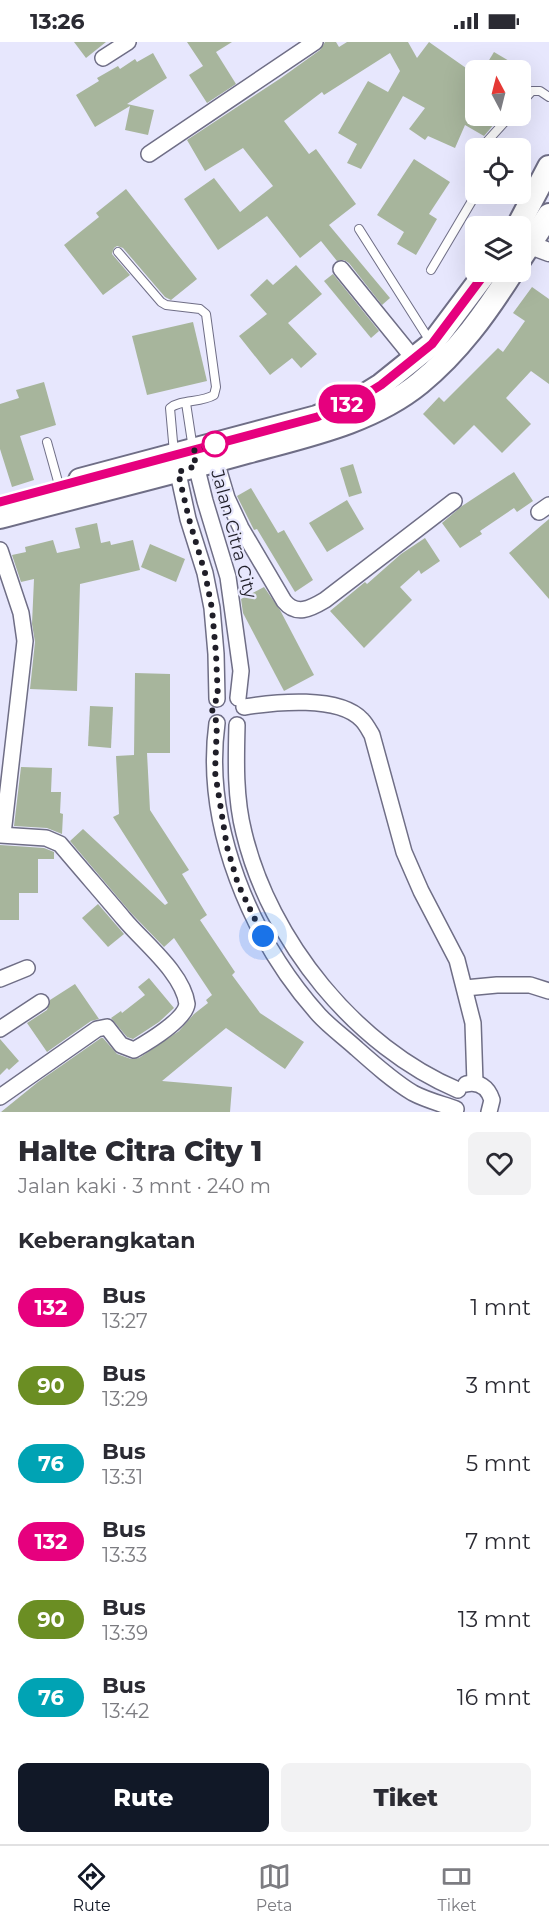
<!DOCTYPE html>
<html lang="id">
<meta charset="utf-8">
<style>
:root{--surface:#fff;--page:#f2f2f3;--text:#2b2b33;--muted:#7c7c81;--line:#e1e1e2;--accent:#111827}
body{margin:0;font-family:Montserrat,sans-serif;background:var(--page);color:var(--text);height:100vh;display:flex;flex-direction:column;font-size:22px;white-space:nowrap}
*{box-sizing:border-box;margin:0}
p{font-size:20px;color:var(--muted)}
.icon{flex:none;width:33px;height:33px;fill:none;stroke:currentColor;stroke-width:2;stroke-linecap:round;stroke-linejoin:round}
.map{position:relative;height:1070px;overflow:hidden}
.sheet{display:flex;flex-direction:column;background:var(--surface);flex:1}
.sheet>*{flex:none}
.badge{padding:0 12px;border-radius:20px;font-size:21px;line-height:39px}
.needle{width:39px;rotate:353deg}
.controls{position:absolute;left:465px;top:18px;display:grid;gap:12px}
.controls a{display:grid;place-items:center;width:66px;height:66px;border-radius:9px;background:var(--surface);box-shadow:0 6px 24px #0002;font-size:30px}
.you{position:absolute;width:30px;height:30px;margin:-15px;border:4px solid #fff;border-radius:50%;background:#1a73e8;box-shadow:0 0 0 9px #1a73e833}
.map>.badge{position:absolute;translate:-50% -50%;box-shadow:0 0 0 3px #fff}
h2{padding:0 18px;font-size:22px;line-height:54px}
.round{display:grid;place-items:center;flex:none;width:63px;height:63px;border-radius:9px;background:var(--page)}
.summary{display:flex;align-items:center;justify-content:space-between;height:102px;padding:0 18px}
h1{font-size:28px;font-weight:800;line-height:45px}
.button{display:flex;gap:12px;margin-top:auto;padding:12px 18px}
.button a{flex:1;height:69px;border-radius:9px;background:var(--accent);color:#fff;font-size:24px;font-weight:800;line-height:69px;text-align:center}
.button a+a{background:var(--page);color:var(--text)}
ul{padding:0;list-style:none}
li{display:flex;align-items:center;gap:18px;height:78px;padding:0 18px}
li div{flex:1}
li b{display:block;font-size:22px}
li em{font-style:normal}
li .badge{min-width:66px;font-weight:700;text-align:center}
.status{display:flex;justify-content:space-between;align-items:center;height:42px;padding:0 30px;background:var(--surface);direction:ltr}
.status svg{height:16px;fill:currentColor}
.tab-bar{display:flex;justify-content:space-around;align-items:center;height:84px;border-top:2px solid var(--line);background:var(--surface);font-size:16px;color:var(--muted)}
.tab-bar a{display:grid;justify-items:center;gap:3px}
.tab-bar .active{color:var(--accent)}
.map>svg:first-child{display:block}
.building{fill:#a7b59c}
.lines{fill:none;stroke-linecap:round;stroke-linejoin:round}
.service-casing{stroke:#6f6e86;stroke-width:10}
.minor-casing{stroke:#6f6e86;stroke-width:18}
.tertiary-casing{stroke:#6f6e86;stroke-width:21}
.primary-casing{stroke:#6f6e86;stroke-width:26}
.service{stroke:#fff;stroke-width:8}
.minor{stroke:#fff;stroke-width:15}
.tertiary{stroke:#fff;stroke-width:18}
.primary{stroke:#fff;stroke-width:22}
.line-casing{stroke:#fff;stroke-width:14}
.line{stroke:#e6007e;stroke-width:9}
.walk{stroke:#1f1e28;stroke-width:6;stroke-dasharray:0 10.8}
.stop-dot{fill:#fff;stroke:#e6007e;stroke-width:3}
.labels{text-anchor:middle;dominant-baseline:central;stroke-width:4.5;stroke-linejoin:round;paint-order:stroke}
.street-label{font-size:18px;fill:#1f1e28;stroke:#e7e7fd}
</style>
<div class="status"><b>13:26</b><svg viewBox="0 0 49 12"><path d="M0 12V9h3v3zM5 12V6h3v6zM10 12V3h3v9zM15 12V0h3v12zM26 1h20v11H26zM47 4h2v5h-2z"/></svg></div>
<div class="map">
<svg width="549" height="1070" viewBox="0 0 549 1070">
<rect width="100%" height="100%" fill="#e7e7fd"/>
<g class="building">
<polygon points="74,0 106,0 86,16"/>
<polygon points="187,0 232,0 216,10 236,42 207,61 189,33 203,24"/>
<polygon points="325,0 336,0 339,5 347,0 408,0 417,16 429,0 476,33 476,74 501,74 484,94 465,83 455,106 428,94 425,98 409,87 425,66 403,54 361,127 347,121 357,102 338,91 368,39 388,50 400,29 390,11 324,53 322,50 284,79 309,112 316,107 356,162 329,183 390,256 382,263 349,221 344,218 337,219 321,199 300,216 267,174 218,208 184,157 214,136 240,170 273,144 243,106 205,129 187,98 281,36 320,8"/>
<polygon points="494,10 524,28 483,28"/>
<polygon points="153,11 167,36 127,62 154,68 148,93 125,88 130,64 95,85 76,53 99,39 97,36 118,24 120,27 135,17 137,20"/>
<polygon points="414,117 450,140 429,172 437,177 416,213 397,202 404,190 377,173"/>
<polygon points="126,147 197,237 171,258 165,255 123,206 117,204 114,206 112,212 130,233 103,253 64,203 99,175 96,171"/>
<polygon points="296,223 322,252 288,281 317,312 301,326 292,316 270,333 239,294 267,272 250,253 267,237 273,243"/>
<polygon points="333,232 379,289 371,296 324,239"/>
<polygon points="532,245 549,257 549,342 531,329 506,356 531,382 502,411 474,383 454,403 423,372 439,355 444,360 498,306 503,310 525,279 513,271"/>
<polygon points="193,280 207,339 147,353 132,294"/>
<polygon points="44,340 56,383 20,394 34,438 12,445 0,407 0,362 19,356 16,348"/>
<polygon points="353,422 362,451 349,455 340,426"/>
<polygon points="514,430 533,459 517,470 514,466 480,489 482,492 460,506 442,481 462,464"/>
<polygon points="251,446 278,491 284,488 313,538 295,550 257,487 254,488 237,454"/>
<polygon points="347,458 364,487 327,510 309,481"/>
<polygon points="549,477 549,557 509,511"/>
<polygon points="97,481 101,501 110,499 111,503 133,498 140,528 80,542 77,649 30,647 35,600 32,582 34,537 21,540 12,513 26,510 25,505 53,498 57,511 80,506 75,486"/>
<polygon points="425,496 440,519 421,532 419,528 400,545 412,558 364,606 330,569 365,540 367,542 401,512"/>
<polygon points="150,502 185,517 176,540 141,525"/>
<polygon points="264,545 280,568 314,633 284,649 243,571 241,557"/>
<polygon points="135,631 170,632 170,711 147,711 150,768 189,828 182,832 207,873 200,878 235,930 232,933 260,971 304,1000 285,1027 226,986 162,1039 232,1045 230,1070 1,1070 38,1040 101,996 103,996 117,1012 131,1017 139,1016 179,989 194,972 208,961 206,958 212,953 174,896 164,905 131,871 70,799 83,787 165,863 168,861 113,775 119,772 116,714 134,713"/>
<polygon points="90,664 113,665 111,706 88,704"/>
<polygon points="21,725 52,726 51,750 61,750 60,771 63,772 62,792 47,786 14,784"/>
<polygon points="0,803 44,806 54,810 54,817 38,817 38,851 19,851 19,878 0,878"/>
<polygon points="98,862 124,892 108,905 82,876"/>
<polygon points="149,936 174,966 159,980 133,997 127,995 111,976 121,969 122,971 145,953 138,945"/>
<polygon points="75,942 99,977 91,979 47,1010 27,981 47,968 50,958"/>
<polygon points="0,997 19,1019 9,1028 7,1026 0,1033"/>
</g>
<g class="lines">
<defs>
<g id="service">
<polyline points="520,62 532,49 540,49 549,55"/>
<polyline points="481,106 510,74"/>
<polyline points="476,113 471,121 476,133"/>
<polyline points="359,187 430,299"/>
<path d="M118,210l43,50 5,3 34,4 6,5 10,73 -2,8c-13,8 -33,4 -44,13l4,45"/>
<polyline points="431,228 476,152"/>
<polyline points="186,361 193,407"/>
<polyline points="47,400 59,443"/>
</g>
<g id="minor">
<polyline points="103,16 128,0"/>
<polyline points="149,112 315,0"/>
<polyline points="341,227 414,317"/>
<polyline points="194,415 205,459 228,535 241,629 238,656"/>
<path d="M216,419l11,37 14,30 43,73c12,15 26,8 41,-1l129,-99"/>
<polyline points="176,422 188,477 205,531 212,566 216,612 217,657"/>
<polyline points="539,470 549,463"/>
<polyline points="0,508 21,571 25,599 3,792"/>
<path d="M244,665c31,-5 95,-12 118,13 4,4 7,10 10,15l32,117 17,39 36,69 16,63 2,60"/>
<path d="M217,681c-14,102 34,216 102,292 11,12 25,22 37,33 18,16 37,33 57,45 13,7 29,11 43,16"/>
<path d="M237,683c-1,36 -2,73 7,108 26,108 112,214 214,257"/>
<path d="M0,793l46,3 14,6c21,25 43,50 64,75 19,23 59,54 63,85 -2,16 -39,38 -53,46l-13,-5 -14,-18 -10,2 -97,68"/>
<polyline points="0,937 27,926"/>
<polyline points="465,946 497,943 530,943 549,949"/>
<polyline points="0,987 41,960"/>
<path d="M466,1042c13,-3 22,3 26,16l-3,12"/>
</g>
<polyline id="tertiary" points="530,203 549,210"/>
<g id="primary">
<polyline points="518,184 549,125"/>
<polyline points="520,217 549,173"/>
<polyline points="80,438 317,375 360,356 381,343 432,302 486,230"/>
<path d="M0,475c82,-22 165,-42 247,-65 58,-16 124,-29 173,-69 38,-31 66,-70 92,-111"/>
</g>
</defs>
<use href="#service" class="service-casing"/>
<use href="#minor" class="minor-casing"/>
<use href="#tertiary" class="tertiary-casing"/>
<use href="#primary" class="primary-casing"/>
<use href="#service" class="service"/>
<use href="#minor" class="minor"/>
<use href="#tertiary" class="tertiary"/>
<use href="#primary" class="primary"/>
</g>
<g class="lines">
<defs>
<polyline id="line" points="0,460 317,375 360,356 381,343 432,302 486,230"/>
</defs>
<use href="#line" class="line-casing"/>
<use href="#line" class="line"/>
<polyline class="walk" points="215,402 193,409 196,424 178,430 189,477 205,531 212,567 216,612 218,657 214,660 212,670 217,681 215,730 227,805 238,842 263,894"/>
</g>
<circle class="stop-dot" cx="215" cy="402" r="12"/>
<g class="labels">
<g class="street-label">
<text transform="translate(234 492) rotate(75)">Jalan Citra City</text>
</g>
</g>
</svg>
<div class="controls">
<a><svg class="needle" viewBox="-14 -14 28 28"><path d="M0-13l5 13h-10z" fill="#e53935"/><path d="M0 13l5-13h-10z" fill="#7c7c81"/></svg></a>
<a><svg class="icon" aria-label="locate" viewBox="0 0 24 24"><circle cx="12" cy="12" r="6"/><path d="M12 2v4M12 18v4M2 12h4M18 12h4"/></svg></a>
<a><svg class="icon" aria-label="layers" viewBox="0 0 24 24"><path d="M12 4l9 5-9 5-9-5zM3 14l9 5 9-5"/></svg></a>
</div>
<div class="you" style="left:263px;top:894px"></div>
<b class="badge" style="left:347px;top:362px;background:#e6007e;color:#fff">132</b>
</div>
<section class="sheet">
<div class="summary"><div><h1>Halte Citra City 1</h1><p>Jalan kaki · 3 mnt · 240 m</p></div><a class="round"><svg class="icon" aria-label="heart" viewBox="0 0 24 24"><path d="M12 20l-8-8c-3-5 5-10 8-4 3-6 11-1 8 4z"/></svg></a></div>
<h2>Keberangkatan</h2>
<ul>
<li><span class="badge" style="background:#e6007e;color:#fff">132</span><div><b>Bus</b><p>13:27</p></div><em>1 mnt</em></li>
<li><span class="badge" style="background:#6b8e23;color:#fff">90</span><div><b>Bus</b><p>13:29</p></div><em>3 mnt</em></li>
<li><span class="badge" style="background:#00a3b4;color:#fff">76</span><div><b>Bus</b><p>13:31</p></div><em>5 mnt</em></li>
<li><span class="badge" style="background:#e6007e;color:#fff">132</span><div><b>Bus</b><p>13:33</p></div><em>7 mnt</em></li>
<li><span class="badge" style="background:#6b8e23;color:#fff">90</span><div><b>Bus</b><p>13:39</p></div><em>13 mnt</em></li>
<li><span class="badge" style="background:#00a3b4;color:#fff">76</span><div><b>Bus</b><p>13:42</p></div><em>16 mnt</em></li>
</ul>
<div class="button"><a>Rute</a><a>Tiket</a></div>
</section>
<nav class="tab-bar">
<a class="active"><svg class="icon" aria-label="directions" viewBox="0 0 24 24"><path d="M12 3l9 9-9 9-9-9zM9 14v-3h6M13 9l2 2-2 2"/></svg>Rute</a>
<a><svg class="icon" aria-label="map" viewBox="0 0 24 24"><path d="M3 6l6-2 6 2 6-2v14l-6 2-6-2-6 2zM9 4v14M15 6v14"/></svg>Peta</a>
<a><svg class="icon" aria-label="tickets" viewBox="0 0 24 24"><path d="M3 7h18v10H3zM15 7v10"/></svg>Tiket</a>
</nav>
